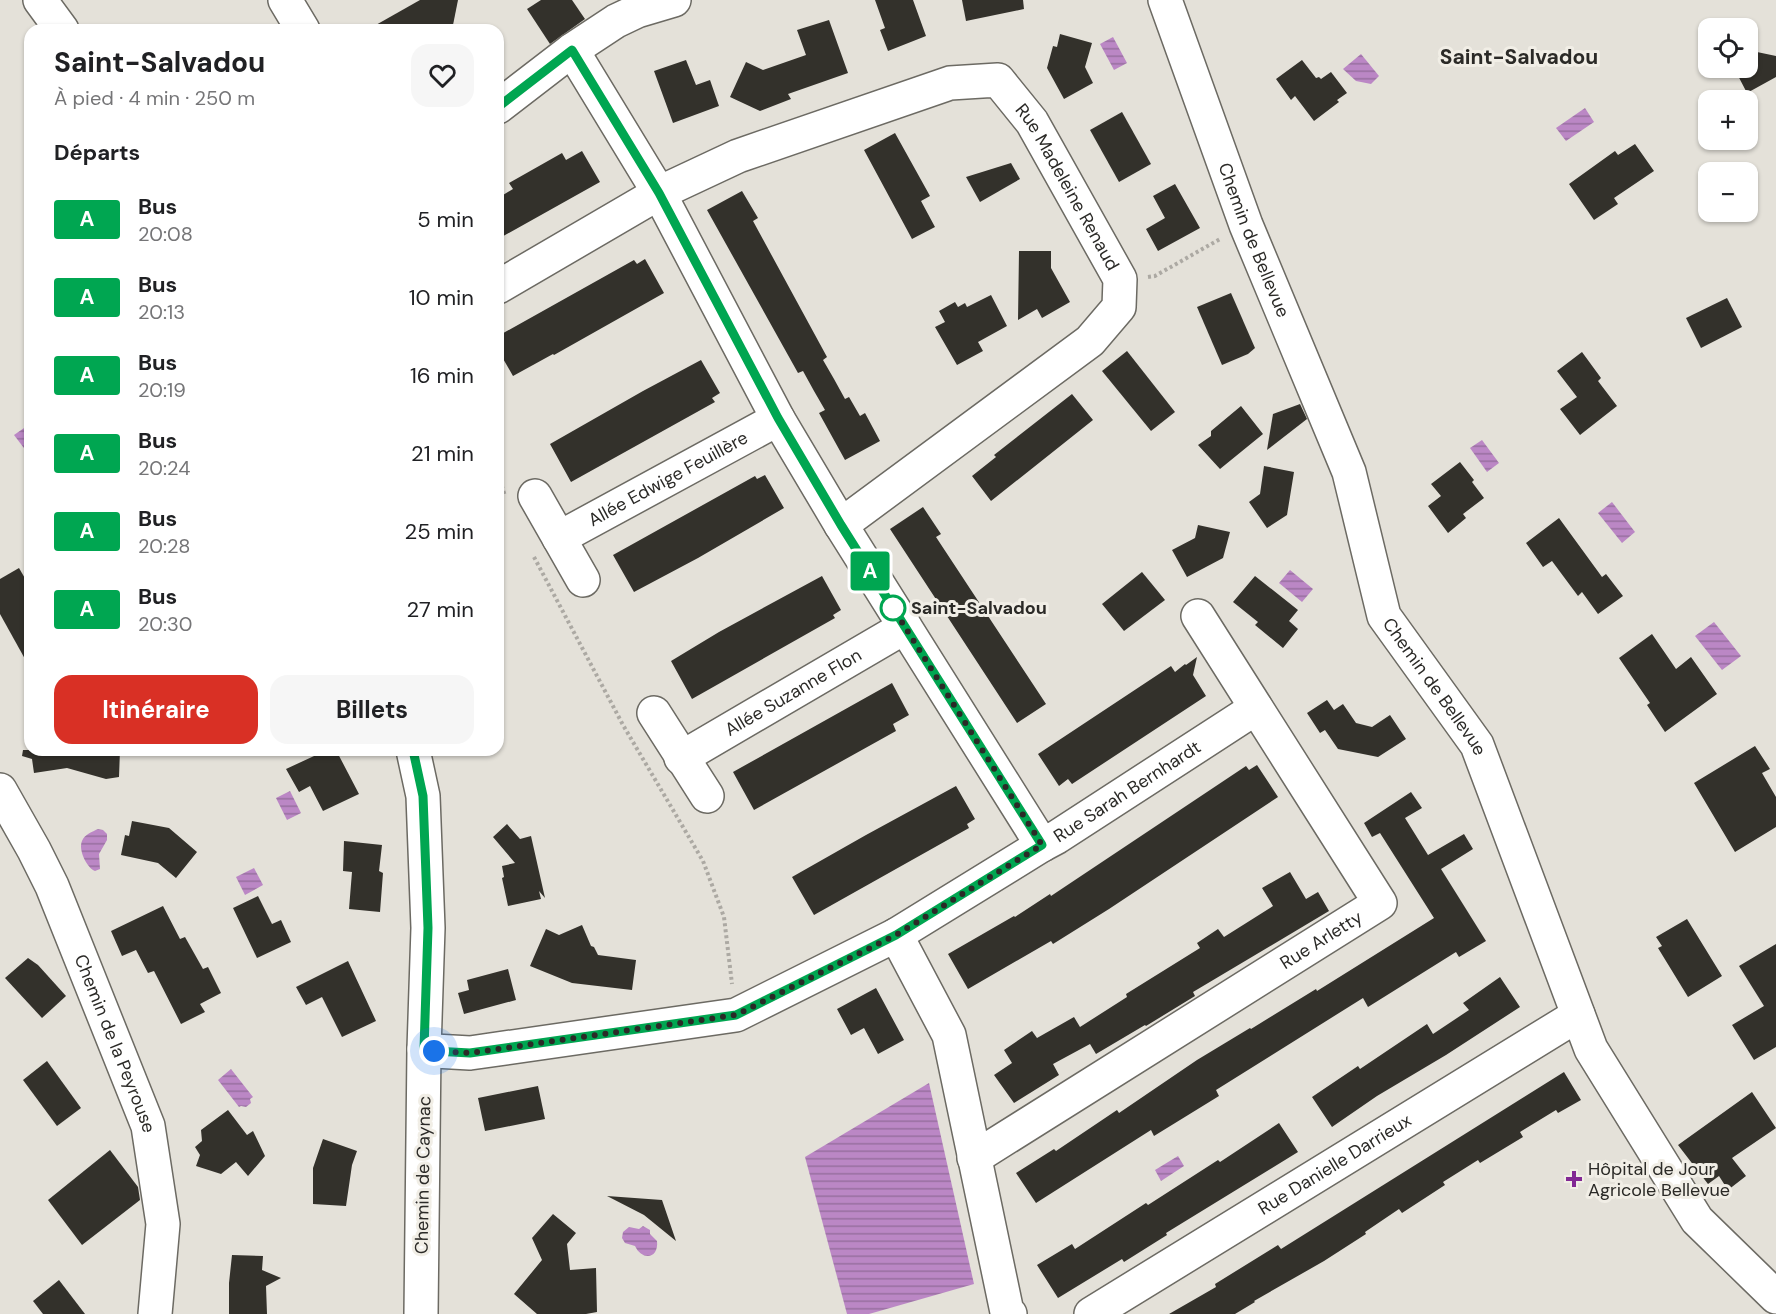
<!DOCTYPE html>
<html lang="fr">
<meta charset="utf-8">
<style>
:root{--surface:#fff;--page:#f6f6f6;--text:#202124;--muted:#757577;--accent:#d93025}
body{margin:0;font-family:"DM Sans",sans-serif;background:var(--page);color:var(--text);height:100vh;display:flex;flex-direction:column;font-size:22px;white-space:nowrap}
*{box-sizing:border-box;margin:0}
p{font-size:20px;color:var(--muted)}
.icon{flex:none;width:33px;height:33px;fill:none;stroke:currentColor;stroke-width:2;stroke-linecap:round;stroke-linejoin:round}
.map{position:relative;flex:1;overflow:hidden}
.drawer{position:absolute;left:24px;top:24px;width:480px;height:732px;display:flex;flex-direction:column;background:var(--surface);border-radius:18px;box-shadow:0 2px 4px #0004}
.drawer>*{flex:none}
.badge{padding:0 12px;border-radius:4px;font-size:21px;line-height:39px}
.fabs{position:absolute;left:1698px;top:18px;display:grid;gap:12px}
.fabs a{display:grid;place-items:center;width:60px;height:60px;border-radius:12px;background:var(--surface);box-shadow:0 2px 4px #0004;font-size:30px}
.you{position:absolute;width:30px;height:30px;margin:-15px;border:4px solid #fff;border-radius:50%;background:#1a73e8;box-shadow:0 0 0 9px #1a73e833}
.map>.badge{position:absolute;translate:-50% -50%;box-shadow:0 0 0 3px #fff}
h2{padding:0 30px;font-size:22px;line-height:54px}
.round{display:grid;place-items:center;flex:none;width:63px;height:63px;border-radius:18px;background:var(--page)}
.summary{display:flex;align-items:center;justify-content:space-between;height:102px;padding:0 30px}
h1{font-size:28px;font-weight:700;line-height:45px}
.cta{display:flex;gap:12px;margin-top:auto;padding:12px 30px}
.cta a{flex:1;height:69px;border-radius:18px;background:var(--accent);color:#fff;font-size:24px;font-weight:700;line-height:69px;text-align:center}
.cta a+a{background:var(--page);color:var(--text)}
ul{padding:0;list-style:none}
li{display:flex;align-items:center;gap:18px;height:78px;padding:0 30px}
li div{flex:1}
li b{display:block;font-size:22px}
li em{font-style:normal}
li .badge{min-width:66px;font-weight:700;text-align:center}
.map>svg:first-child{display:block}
.water{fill:url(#water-rules)}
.building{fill:#33312b}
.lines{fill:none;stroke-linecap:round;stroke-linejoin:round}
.minor-casing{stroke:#6c6a63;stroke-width:36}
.path{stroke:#aca9a3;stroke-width:4;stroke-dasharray:3 3;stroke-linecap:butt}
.minor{stroke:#fff;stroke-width:33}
.line-casing{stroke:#fff;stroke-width:14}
.line{stroke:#00a651;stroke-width:9}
.walk{stroke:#2b2a27;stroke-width:6;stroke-dasharray:0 10.8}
.stop-dot{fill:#fff;stroke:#00a651;stroke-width:3}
.poi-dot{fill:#822894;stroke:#f1eee6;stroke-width:2}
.labels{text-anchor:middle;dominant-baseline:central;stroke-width:6;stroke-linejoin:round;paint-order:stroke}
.street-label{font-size:18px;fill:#2b2a27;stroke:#f1eee6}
.stop-label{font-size:18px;font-weight:bold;fill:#2b2a27;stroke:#f1eee6;text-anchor:start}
.poi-label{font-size:18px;fill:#2b2a27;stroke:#f1eee6;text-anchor:start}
.quarter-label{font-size:21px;font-weight:bold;fill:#2b2a27;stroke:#f1eee6}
</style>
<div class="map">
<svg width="1776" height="1314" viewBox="0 0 1776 1314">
<defs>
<pattern id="water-rules" width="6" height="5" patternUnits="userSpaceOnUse" patternTransform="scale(1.5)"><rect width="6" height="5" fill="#bb87c5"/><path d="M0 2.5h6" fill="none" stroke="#986fa0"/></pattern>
</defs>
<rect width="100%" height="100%" fill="#e4e1d9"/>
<g class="water">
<polygon points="1113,37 1127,63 1114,70 1100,44"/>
<polygon points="1361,54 1379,76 1371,84 1356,81 1343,69"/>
<polygon points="1585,108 1594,122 1566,141 1556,128"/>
<polygon points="27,426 30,430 30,456 14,435"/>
<polygon points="1482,440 1499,463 1487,472 1470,448"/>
<polygon points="1612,502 1635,532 1622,543 1598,513"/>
<polygon points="1290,570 1313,589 1302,602 1279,583"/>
<polygon points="1714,622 1741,656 1722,670 1695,636"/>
<polygon points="290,791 301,813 287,820 276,798"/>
<path d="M98,829l5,1 4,4v6l-8,14 1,15 -5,2c-8,-3 -17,-21 -13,-30 3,-7 10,-9 16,-12z"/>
<polygon points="254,868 263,885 245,895 236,877"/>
<polygon points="231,1069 253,1097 250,1099 251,1103 246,1107 241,1106 239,1107 218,1080"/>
<polygon points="929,1083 974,1284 869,1314 847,1314 805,1157"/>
<polygon points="1178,1156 1184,1166 1161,1181 1155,1170"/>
<path d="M643,1226l7,4v4l7,7c2,18 -15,20 -22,5l-10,-3 -3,-5 1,-6 6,-5 10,2z"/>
</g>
<g class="building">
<polygon points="420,0 458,0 452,30 367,30"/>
<polygon points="541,0 572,0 585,19 550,44 527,9"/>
<polygon points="875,0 913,0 926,36 888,51 880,30 885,28"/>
<polygon points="962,0 1023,0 1024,9 966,21"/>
<polygon points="829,20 848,73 788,94 791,99 760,111 730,97 746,62 763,70 806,55 797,30"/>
<polygon points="1060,34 1092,43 1085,67 1093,83 1064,99 1047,68 1053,46 1057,47"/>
<polygon points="1757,52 1776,56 1776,77 1747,93 1734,68 1748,68 1748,56 1756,57"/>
<polygon points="686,60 696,85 710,80 719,106 673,123 654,71"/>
<polygon points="1302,60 1316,78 1319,77 1321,79 1331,72 1347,93 1337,100 1339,102 1314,121 1295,96 1291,100 1276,79"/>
<polygon points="1122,112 1151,164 1119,182 1090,130"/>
<polygon points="895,133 930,196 921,201 935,227 912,239 864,150"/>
<polygon points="1635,144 1654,171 1614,198 1618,204 1594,220 1569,184 1615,151 1618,155"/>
<polygon points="582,151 600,182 498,239 498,198 513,189 509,183 562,153 566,160"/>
<polygon points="1011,163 1020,179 980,202 966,177"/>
<polygon points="1175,184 1200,228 1158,251 1146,229 1165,218 1153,196"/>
<polygon points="742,191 758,218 753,221 827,357 823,360 834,379 845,399 849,397 860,416 865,413 880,441 845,460 819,413 825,410 814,391 803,371 798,373 707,210"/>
<polygon points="1019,251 1051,251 1051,268 1070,302 1042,318 1037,309 1018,320"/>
<polygon points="645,259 664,293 554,355 553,354 513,376 498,350 498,336 634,260 637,264"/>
<polygon points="1231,293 1255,348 1248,354 1222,365 1197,307"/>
<polygon points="991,295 1007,326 978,342 983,351 957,365 935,327 945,322 939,311 955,302 958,307 965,303 967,307"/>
<polygon points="1727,298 1742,327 1701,348 1686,318"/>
<polygon points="1127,351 1175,412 1151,431 1102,371"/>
<polygon points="1582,352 1601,378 1598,381 1617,406 1580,435 1560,409 1577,397 1557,371"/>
<polygon points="701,360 720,393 712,398 715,402 571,482 550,444 643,391"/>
<polygon points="1072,394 1093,420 991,501 972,476 996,457 994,455"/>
<polygon points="1300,404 1307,419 1267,450 1273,414"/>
<polygon points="1241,406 1263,434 1220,469 1198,445 1211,436 1211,431"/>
<polygon points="1460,462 1474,480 1472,482 1484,498 1463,514 1466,518 1448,533 1428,506 1441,496 1431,484"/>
<polygon points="1264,466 1294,472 1287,515 1267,528 1249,502 1260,494"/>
<polygon points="765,475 784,508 698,558 634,592 613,555 755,476 757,479"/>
<polygon points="923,507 941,534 936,537 1046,704 1017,723 890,529"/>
<polygon points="1559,518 1602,577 1606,574 1623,596 1598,614 1582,592 1578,596 1552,561 1543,567 1526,543"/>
<polygon points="1198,525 1230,532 1223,558 1187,577 1172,550 1195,538"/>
<polygon points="19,568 30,587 30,668 0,614 0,579"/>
<polygon points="1142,572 1165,600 1124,631 1102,604"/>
<polygon points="822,576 841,610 833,615 835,618 692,699 671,661 719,632"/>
<polygon points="1255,576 1298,610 1289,621 1298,629 1283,648 1255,625 1258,622 1233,602"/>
<polygon points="1652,634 1676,669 1691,657 1717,694 1665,732 1647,705 1650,703 1619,658"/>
<polygon points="1197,657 1193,675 1206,696 1072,784 1068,779 1059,786 1038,754 1171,666 1175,672 1185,664 1186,665"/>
<polygon points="892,683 909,715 893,724 896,731 754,810 733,772"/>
<polygon points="1327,700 1334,710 1343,704 1356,723 1372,727 1390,715 1406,739 1378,757 1338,749 1325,730 1320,733 1307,713"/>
<polygon points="1755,746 1770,769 1762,773 1776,797 1776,827 1735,852 1694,783"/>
<polygon points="23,750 120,750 119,777 106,779 67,768 34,773 32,759 22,756"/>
<polygon points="327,750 336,750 359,794 323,811 310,786 299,792 286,769"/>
<polygon points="1257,765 1278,797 1109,909 1053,944 1051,941 968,989 948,954 1014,916 1015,917 1050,894 1051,896 1246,766 1249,770"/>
<polygon points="956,786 975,819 967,824 969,828 814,915 792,877 866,835"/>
<polygon points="1411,792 1422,808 1405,818 1428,855 1464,834 1473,849 1441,869 1486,941 1459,957 1456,952 1368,1007 1363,998 1216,1090 1219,1096 1154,1136 1151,1130 1036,1203 1016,1173 1054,1149 1056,1151 1117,1110 1119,1113 1197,1060 1250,1028 1251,1029 1316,989 1317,991 1434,918 1380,833 1372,837 1364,823"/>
<polygon points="132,821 169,828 197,852 176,878 158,863 121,855 125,835 129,836"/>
<polygon points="507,824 520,839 531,836 545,898 539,891 541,899 508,906 502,878 504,877 502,866 515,863 493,837"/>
<polygon points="344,841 382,845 379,871 383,873 380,912 349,909 352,872 343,871"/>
<polygon points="1290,872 1306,899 1318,892 1329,911 1193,992 1195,996 1146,1026 1145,1025 1096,1054 1090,1044 1053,1064 1059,1075 1014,1103 994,1075 1012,1063 1004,1050 1032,1031 1037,1038 1074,1017 1080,1027 1127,997 1126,994 1200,948 1197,943 1218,929 1224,937 1273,906 1262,888"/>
<polygon points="258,896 272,924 281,920 291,942 257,958 233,908"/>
<polygon points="163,906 180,939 185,937 203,969 208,967 221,993 200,1004 205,1012 181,1024 154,971 148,973 136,950 122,956 111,931"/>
<polygon points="1687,919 1722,976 1688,997 1658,948 1662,946 1656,937"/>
<polygon points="582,925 591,946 594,947 598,955 636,960 632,990 572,983 530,966 546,929 559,935"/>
<polygon points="1776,944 1776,1047 1754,1060 1732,1025 1764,1006 1739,966"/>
<polygon points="28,958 38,965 66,996 42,1018 5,978"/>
<polygon points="348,961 376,1021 342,1037 322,997 306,1005 296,987"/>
<polygon points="508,969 516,1000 464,1014 458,993 469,990 467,980"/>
<polygon points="1500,977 1520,1007 1446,1055 1377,1096 1332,1127 1312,1097 1358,1066 1360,1069 1427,1024 1433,1034 1469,1010 1463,1003"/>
<polygon points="876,988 904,1040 878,1054 864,1028 851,1035 837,1009"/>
<polygon points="47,1061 81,1108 57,1126 23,1080"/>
<polygon points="1564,1072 1581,1100 1558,1113 1556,1110 1520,1132 1523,1137 1480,1163 1478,1160 1443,1182 1445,1185 1402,1213 1399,1209 1365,1232 1366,1234 1324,1261 1254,1301 1255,1302 1235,1314 1169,1314 1216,1287 1215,1284 1278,1245 1281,1249"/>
<polygon points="538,1086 545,1119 485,1131 478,1098"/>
<polygon points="1752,1092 1776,1128 1732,1158 1746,1176 1728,1190 1719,1176 1708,1184 1678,1145"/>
<polygon points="228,1110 247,1135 253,1131 265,1156 248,1176 236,1162 221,1174 196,1166 200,1155 195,1147 202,1141 201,1130"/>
<polygon points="1279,1123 1298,1152 1166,1233 1167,1235 1124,1262 1122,1259 1058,1298 1037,1265 1072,1244 1075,1249 1146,1203 1148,1205 1218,1160 1220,1162"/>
<polygon points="323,1139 357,1151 352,1165 346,1206 313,1204 313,1168"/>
<polygon points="110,1150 138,1187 140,1200 82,1245 48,1200"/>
<polygon points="607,1196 662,1200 676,1241 644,1215"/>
<polygon points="553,1214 576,1233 567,1244 570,1270 596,1268 597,1312 586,1314 537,1314 514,1294 542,1260 532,1238"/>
<polygon points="232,1255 263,1256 262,1270 281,1278 266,1286 267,1314 229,1314 229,1283"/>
<polygon points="59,1280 85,1314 43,1314 33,1301"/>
</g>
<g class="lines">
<defs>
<g id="minor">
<polyline points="40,0 62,30"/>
<polyline points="285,0 303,30"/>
<path id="s1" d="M1165,0l81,225 103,247 35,144 93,129 114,304 106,171 79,77"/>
<polyline points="572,50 659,193 778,419 841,525 1042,845"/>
<polyline points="498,107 572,50 616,21 637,11 674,0"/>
<path id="s2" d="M498,287l161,-94 79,-37 212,-73 48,-3 34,42 88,157 -1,28 -29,34 -249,184"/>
<polyline points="535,496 583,580"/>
<path id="s3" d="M559,538l219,-119"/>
<polyline points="654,713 707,796"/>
<polyline points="413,750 423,796 428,928 424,1049 421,1314"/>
<path id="s4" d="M681,758l224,-131"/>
<path id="s5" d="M0,790l34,60 18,36 96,240 15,98 -8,90"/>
<polyline points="896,935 949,1035 1007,1312 1010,1314"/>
<path id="s6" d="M424,1049l10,2 36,2 266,-38 160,-80 146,-90 15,-8 199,-129"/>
<path id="s7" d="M974,1158l406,-255 -182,-287"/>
<path id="s8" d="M1091,1314l487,-299"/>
</g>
</defs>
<use href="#minor" class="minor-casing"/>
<g class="path">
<polyline points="1148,277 1155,276 1220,239"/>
<polyline points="498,474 505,496"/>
<polyline points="534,557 623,725 703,861 724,917 732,984"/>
</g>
<use href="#minor" class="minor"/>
</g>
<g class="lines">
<defs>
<polyline id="line" points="413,750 423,796 428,928 424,1049 434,1051 470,1053 736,1015 896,935 1042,845 841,525 778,418 659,193 572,50 498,107"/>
</defs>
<use href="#line" class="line-casing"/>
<use href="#line" class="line"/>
<polyline class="walk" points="434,1051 470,1053 736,1015 896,935 1042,845 893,608"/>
</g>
<circle class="stop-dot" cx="893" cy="608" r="12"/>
<path class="poi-dot" d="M1571 1170h6v6h6v6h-6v6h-6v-6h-6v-6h6z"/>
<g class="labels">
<g class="street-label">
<text stroke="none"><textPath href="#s2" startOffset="674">Rue Madeleine Renaud</textPath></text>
<text stroke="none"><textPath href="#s1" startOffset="256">Chemin de Bellevue</textPath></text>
<text stroke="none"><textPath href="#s3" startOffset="124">Allée Edwige Feuillère</textPath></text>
<text stroke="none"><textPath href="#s1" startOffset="742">Chemin de Bellevue</textPath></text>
<text stroke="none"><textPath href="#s4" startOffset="130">Allée Suzanne Flon</textPath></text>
<text stroke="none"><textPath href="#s6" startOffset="766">Rue Sarah Bernhardt</textPath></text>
<text stroke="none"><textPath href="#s7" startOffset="410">Rue Arletty</textPath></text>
<text stroke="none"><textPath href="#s5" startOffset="279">Chemin de la Peyrouse</textPath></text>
<text stroke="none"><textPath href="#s8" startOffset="286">Rue Danielle Darrieux</textPath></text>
<text transform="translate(423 1175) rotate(-89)">Chemin de Caynac</text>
</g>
<g class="stop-label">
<text x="911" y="608">Saint-Salvadou</text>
</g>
<g class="poi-label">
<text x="1588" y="1169">Hôpital de Jour<tspan x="1588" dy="21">Agricole Bellevue</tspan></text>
</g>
<g class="quarter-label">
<text x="1519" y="57">Saint-Salvadou</text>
</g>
</g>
</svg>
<div class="fabs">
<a><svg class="icon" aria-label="locate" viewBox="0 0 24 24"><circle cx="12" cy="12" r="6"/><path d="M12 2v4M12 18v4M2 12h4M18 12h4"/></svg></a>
<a>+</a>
<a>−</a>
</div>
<div class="you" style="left:434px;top:1051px"></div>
<b class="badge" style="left:870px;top:571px;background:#00a651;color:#fff">A</b>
<section class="drawer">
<div class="summary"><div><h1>Saint-Salvadou</h1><p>À pied · 4 min · 250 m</p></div><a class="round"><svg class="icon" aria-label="heart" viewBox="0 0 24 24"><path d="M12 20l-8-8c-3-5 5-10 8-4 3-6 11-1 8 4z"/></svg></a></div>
<h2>Départs</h2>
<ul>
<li><span class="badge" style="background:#00a651;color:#fff">A</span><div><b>Bus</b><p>20:08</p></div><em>5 min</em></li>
<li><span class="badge" style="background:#00a651;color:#fff">A</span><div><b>Bus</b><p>20:13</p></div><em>10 min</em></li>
<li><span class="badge" style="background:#00a651;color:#fff">A</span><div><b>Bus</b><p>20:19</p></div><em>16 min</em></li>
<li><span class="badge" style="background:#00a651;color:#fff">A</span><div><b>Bus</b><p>20:24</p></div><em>21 min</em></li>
<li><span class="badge" style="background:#00a651;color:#fff">A</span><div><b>Bus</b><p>20:28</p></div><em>25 min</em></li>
<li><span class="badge" style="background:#00a651;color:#fff">A</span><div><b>Bus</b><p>20:30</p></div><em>27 min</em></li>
</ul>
<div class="cta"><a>Itinéraire</a><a>Billets</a></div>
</section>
</div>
